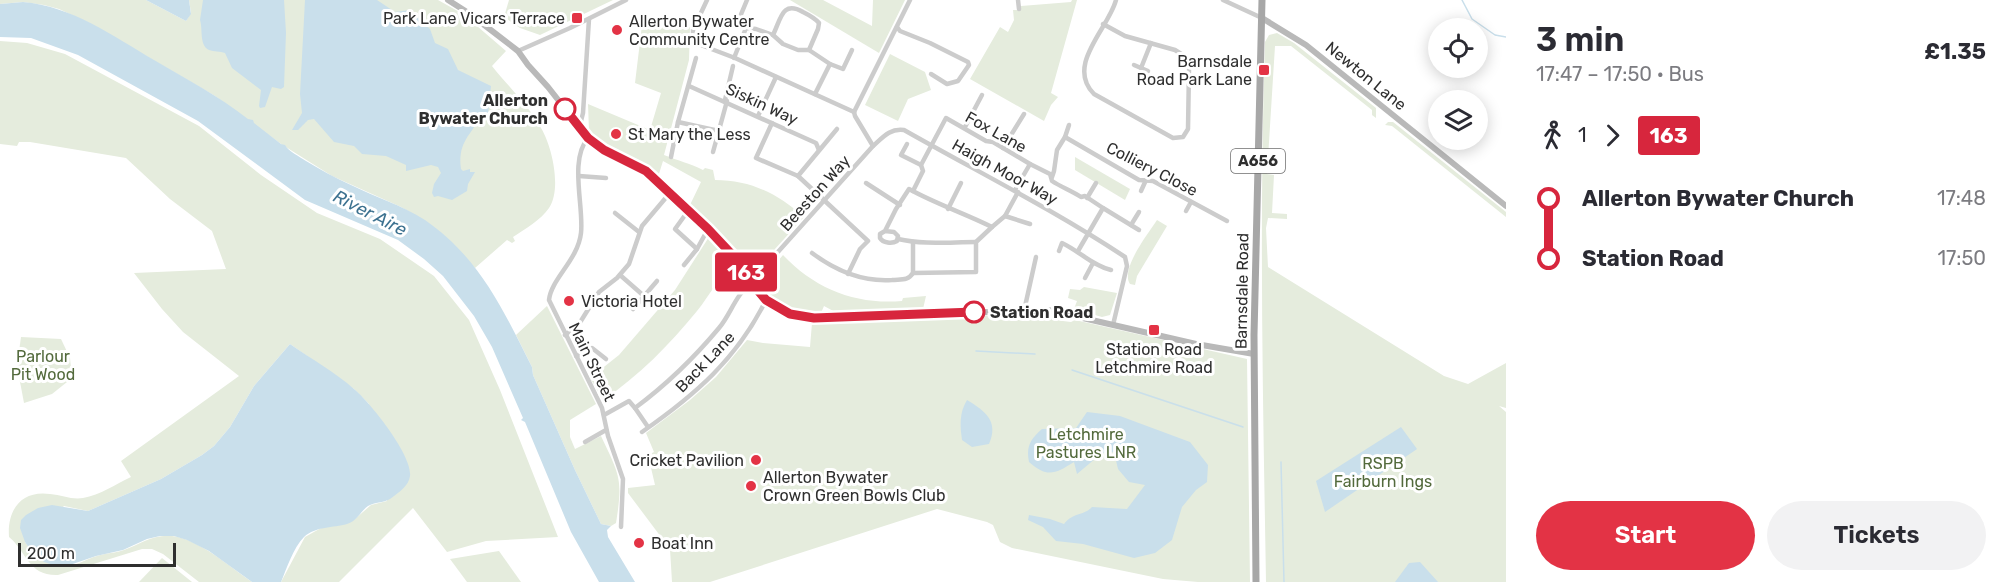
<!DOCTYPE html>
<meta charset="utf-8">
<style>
:root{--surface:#fff;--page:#f2f2f3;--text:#2b2b33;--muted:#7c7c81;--accent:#e33345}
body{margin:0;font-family:Rubik,sans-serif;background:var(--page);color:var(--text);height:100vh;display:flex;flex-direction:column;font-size:22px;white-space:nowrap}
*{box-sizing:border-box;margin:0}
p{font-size:20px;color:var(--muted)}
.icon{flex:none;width:33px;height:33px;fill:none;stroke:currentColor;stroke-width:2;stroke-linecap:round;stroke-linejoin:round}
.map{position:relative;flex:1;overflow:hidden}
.details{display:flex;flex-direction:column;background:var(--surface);width:510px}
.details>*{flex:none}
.badge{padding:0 12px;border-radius:4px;font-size:21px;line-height:39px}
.tools{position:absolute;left:1428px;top:18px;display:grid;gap:12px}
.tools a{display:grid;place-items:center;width:60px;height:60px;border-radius:50%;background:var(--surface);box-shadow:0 3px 15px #0003;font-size:30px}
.scale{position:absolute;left:18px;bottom:15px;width:158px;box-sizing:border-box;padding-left:6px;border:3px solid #2f2f2f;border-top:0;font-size:16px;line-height:21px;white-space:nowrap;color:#2f2f2f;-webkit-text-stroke:4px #fff;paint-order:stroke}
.map>.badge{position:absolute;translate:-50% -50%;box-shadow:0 0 0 3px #fff}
.legs{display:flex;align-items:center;gap:9px;height:66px;padding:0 30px;font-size:20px}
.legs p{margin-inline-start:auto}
.summary{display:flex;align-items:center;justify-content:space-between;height:102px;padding:0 30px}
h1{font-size:33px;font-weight:600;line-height:45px}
.action{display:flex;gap:12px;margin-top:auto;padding:12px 30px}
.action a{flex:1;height:69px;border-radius:36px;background:var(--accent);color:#fff;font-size:24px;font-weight:600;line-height:69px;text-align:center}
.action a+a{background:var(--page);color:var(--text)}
ul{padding:0 30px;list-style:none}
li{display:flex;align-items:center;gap:21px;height:60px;font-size:22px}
li i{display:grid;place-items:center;width:9px;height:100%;margin:0 8px;background:currentColor}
li i::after{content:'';width:15px;height:15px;margin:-8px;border:4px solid;border-radius:50%;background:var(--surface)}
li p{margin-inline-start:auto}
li:first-child i{background:linear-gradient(#0000 50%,currentColor 0)}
li:last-child i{background:linear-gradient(currentColor 50%,#0000 0)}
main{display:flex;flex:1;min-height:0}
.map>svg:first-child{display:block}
.green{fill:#e5ecdd}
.water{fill:#c9dfeb}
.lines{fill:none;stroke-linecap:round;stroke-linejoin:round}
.stream{stroke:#c9dfeb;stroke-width:1.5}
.street{stroke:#ccc;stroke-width:4.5}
.secondary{stroke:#b9b9b9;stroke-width:6}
.primary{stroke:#a7a7a7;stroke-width:7}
.line-1-casing{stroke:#fff;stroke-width:14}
.line-1{stroke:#d7263d;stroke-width:9}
.poi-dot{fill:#e33345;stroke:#fff;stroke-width:2}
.stop-1-dot{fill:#fff;stroke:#d7263d;stroke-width:3}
.labels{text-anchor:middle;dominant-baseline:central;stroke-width:6;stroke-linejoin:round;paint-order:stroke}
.shield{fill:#fff;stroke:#6d6d6d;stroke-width:1.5}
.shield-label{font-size:15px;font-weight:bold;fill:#2f2f2f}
.poi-label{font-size:16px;fill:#2f2f2f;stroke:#fff;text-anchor:start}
.street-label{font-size:16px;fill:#2f2f2f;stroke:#fff}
.stop-label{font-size:16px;font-weight:bold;fill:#2f2f2f;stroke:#fff;text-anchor:end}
.park-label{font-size:16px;fill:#536a3c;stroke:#fff}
.water-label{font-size:18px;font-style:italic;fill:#3d7290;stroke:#fff}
</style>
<main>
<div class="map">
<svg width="1506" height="582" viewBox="0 0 1506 582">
<rect width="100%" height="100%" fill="#fff"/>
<g class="green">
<path d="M0,0h146l40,21 5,-8 -2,-13h249l25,14 43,37 -14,15c15,19 37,40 49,62 11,18 21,61 8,80 -8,12 -24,21 -36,29l2,4 -3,2 -5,-3 -32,28 -23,-25 -27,-22 -24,-14 -69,-31 -51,-32 -66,-48 -126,-73 -30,-14 -15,-4 -21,-3 -23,2z"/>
<polygon points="509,0 613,0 540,35 520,28 504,17"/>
<polygon points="790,0 823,0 872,26 873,0 905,0 879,53"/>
<polygon points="1072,0 1077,0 1051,93 1058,97 1051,105 1044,121 970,79 1000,27 1008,32 1014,20 1013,10 1021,10 1021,6 1071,2"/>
<path d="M642,25l48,2 -1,33 -25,95c15,6 25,8 39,15l2,-2 8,2 2,10c36,0 63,14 89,37l-39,43 -3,-1 -6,6h-6l-61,-58 12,-25 -38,-21 -5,16c-19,-21 -50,-24 -69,-46l-1,-27 62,26 11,-37 -26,-10z"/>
<path d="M1277,33l17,10 82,65v10l-4,-3v-5l-81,-64h-16l-8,128 7,1 -2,38 15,1v5l-19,-1 -2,10 2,39 176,109 24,8 38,-21v45l-7,-2 7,6v170h-240c-3,-180 -7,-360 -1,-540l4,-7z"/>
<path d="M0,41l27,2 38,11 134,72 62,49 56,38 63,26 54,37 35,44 31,70 58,147 -72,4 -39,11 -34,-44 -74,74h-58l24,-45 16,-9 34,-9 16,-14 16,-4 -18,-97 -15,-15 -64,-45 -36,42 -24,41 -16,19 -12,9 -41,24 -73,32 -24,-5 -39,36c10,14 23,25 42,24 10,0 21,-8 30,-10 9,-3 19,-3 27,-6 17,-6 29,-16 48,-14 27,3 58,31 80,46h-53l-36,-28 -11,-5h-10l-84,26c-30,1 -31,-23 -49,-38 -2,-27 12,-47 41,-43 12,1 22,6 33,4 17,-3 33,-14 48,-21l-10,-16 118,-85 -56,-44 -21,-23 -28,-36 92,-4 -14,-38 -42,-32 -44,-41 -96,-16h-11l-2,4 -17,-2z"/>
<polygon points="890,54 925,72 931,90 908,99 898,121 865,105"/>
<polygon points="1388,122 1393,122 1506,212 1506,217 1392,126 1385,125"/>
<polygon points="1075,157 1130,189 1125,200 1075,170"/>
<path d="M1157,220l10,6 -30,50 -2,9 -5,-1c-10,-15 18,-50 27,-64z"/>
<path d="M709,237l26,27c-16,12 -25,31 -38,47 -27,33 -58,65 -94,89l-13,-22 29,-23 56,-65z"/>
<path d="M783,255c32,34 73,50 119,46l1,-3 23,-2 -3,13 -86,4 -13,-7 -3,7c-21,1 -52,-10 -62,-30z"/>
<polygon points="1084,287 1117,293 1110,315 1102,317 1074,309 1077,301 1068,298 1070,289 1080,290"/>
<path d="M547,306l49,98 -26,16v17l5,12 26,-13c19,40 22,43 15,87l-5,3 -10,-2 -26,-54 -42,-95 -1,-8 -16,-32z"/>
<polygon points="1044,313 1062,317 1063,321 1071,322 1075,320 1247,359 1250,582 1198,582 1163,579 1012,548 1000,542 993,525 987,522 937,509 710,582 672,582 670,549 628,493 628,488 655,485 648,455 654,452 646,433 690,400 716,377 747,340 763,343 810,347 812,323 956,319 975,316"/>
<polygon points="21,337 61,339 70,358 72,378 52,394 24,403 17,366"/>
<polygon points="499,551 521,582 467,582 450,559"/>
<polygon points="162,558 192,582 139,582"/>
</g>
<g class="water">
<polygon points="146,0 189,0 191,14 186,21"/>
<path d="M203,0h81l2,33 -2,54 -3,2 -9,-2 -7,20 -5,1 -1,-2 2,-16 -29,-22 -7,-15c-5,-2 -11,-1 -16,-3 -10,-5 -6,-21 -9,-30z"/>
<path d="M305,0h72l18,12 15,-2 20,19 5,14 13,6 10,21 33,16 -3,28 -3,4 -5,1c-13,19 -22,26 -19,50l2,2 7,-2v3h5l-7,12 -1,7 -15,9 -14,-4 -4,1 -2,-4 2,-9 7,-11 -3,-6 -7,-2 -25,6v-6l-20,-9 -24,-2 -8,-8 -20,-4 -20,-23 -6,1 -10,10h-6l10,-17 -2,-19z"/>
<path d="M23,2c49,4 90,34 131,58 32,19 65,36 94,59l5,1 1,3 27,21 4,1c4,7 14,11 21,16 15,9 29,17 45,24 24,12 51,20 74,35 55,38 78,90 107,147l1,8 42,95 26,54 10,2 -4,4 1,7 27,45h-36l-28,-50 -46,-110 -4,-2 2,-2 -31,-71 -18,-31 -31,-40 -19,-17 -26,-19 -93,-40 -107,-79 -120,-66 -47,-17 -31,-1v-33z"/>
<path d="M290,344c21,15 45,28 64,45 16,13 59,67 56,87 -1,10 -12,17 -20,23 -7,4 -15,3 -22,7 -7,5 -11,15 -21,18 -14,4 -31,2 -43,13 -11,11 -17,31 -23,45h-29l-43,-31 -22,-11 -13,-4h-14l-13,3 -24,11 -27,6 -29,10h-11l-12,-4 -13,-11 -6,-9 -5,-14 1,-8 5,-5 12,-7 14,-3 36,6 73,-32 41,-24 12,-9 16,-19 24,-41z"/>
<path d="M967,400c18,11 32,21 22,44l-17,3 -10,-7c-2,-14 -3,-27 5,-40z"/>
<path d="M1087,412l33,4 70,26 18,23 -1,17 -11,8 -14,17 -10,33 -17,13 -21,5 -51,-14 -27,-3 -13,-14 -15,-7 1,-5 21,4 14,5c11,-13 18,-7 28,-17l35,2 18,-24 -16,-3 -11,-13 -4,-17 -12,1 -25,21 -3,-12c-19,12 -27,16 -45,0 -3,-16 1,-22 13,-33l34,-1z"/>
<polygon points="1401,427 1417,449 1325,512 1316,481"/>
<polygon points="1420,562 1438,582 1395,582 1409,563"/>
</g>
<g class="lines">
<g class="stream">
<polyline points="1462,0 1472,19 1495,35 1506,37"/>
<polyline points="976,351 1035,354"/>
<polyline points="1072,370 1243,427"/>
<polyline points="1281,462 1284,582"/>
</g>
<g class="street">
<polyline points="707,0 693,30 693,42 735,58 854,112"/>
<polyline points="1018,0 1019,9"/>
<polyline points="1223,0 1262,18"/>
<path d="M1103,24l22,12 50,14 11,7 3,12 -1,60 -5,8 -10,1 -79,-44c-29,-29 15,-66 22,-94"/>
<polyline points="897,27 900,31 930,43 968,62 969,65 958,81 947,84 931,74"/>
<polyline points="746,28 756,29 773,35 783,44 798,50 809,50 830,64 815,94"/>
<path d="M773,35c8,-16 9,-35 30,-23 6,3 12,6 16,11l-1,6 -9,21"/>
<polyline points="518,51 570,28 626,0"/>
<polyline points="734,58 746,28 737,24 747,0"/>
<polyline points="830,64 843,69 852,50"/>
<polyline points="1134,65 1148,71"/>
<polyline points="1141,68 1151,43"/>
<polyline points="689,86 816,143 819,150"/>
<polyline points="725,100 733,66"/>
<polyline points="854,112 910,0"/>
<polyline points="854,112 855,116 873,146"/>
<polyline points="758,116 776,77"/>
<polyline points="678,122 719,131"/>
<polyline points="772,123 756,158 798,176 868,241 860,249 848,274"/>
<polyline points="577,126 581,121 583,113 589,19"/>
<polyline points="965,127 982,95"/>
<polyline points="1065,137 1139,180 1153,181 1227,221"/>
<path d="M588,138c-19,22 -4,68 -7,95 -3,27 -30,46 -32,67l53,108 6,28 15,43 -2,48"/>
<polyline points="907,144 901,155 921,165"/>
<polyline points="1003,148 1024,114"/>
<polyline points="713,152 727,101"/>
<polyline points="671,157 678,122 696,58"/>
<path d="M1030,164l20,10 2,7c9,6 20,10 29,16l4,-1 18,12 -25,43"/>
<polyline points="579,176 606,178"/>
<polyline points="798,176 837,129"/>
<polyline points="1052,177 1054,171 1057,150 1065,137 1069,125"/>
<polyline points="866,183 900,205"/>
<polyline points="913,191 923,171 921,165 946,118 986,141 993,142 1030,164 1015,190"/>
<polyline points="1141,191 1146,180"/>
<polyline points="1087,198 1096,183"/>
<polyline points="1103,208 1139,230"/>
<polyline points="948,209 961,183"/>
<polyline points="688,211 675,229 697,249"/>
<polyline points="1186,211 1191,202"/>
<polyline points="615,213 639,232"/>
<polyline points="1005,216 1030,224"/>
<polyline points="1131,225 1139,212"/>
<path d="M885,231l9,1 4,4 -1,5c-5,3 -14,2 -17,-3v-4l5,-3 11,-22 13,-20c27,15 55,24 83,38l13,-11 13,-24"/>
<path d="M898,239c26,6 51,3 78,3"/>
<path d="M1059,251l3,-8c17,8 31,23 49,27"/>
<path d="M812,253c24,18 50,29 80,27 9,-1 16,1 21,-7v-31"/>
<polyline points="684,265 697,249 708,229"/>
<polyline points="913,273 976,272 976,242 992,227"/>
<polyline points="620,275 644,296"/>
<polyline points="1085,278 1093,263"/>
<path d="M751,282l122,-136c10,-9 17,-18 31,-16 74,42 150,80 221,127l2,9 -14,59"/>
<polyline points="633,309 657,281"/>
<polyline points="1024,311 1036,257"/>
<polyline points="565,335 579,324 599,292 617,278 629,264 642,226 669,194"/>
<polyline points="576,356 592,348 606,359"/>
<polyline points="635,408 648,427"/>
<path d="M604,415l25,-14 6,7c31,-23 59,-50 84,-80 12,-14 17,-35 33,-45"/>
<path d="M642,432c53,-37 95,-73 124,-132"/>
<polyline points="585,442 606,430"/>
</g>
<g class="secondary">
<polyline points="448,0 470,14 518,51 528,65 548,87 588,138 604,150 646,171 708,229 739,261 761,296 782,310 799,316 814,318 1048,310 1196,344 1254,354"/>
<polyline points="1262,18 1306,45 1506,206"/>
</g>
<polyline class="primary" points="1256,582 1254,335 1262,0"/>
</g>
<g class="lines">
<defs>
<polyline id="line-1" points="565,109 588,138 604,150 646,171 708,229 738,261 756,288 766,300 790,314 814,318 974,312"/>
</defs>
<use href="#line-1" class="line-1-casing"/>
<use href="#line-1" class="line-1"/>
</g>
<g class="poi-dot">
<rect x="571" y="12" width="12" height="12" rx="3"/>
<circle cx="617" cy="30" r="6"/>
<rect x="1258" y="64" width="12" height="12" rx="3"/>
<circle cx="616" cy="134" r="6"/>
<circle cx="569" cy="301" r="6"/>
<rect x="1148" y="324" width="12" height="12" rx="3"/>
<circle cx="756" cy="460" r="6"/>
<circle cx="751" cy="486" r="6"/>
<circle cx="639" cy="543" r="6"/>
</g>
<g class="stop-1-dot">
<circle cx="565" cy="109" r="10"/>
<circle cx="974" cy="312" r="10"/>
</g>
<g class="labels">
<rect class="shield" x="1231" y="149" width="54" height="24" rx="4.5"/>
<g class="shield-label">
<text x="1258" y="161">A656</text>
</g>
<g class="poi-label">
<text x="565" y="18" text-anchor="end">Park Lane Vicars Terrace</text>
<text x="629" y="21">Allerton Bywater<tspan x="629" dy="18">Community Centre</tspan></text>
<text x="1252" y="61" text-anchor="end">Barnsdale<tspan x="1252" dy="18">Road Park Lane</tspan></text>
<text x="628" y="134">St Mary the Less</text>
<text x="581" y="301">Victoria Hotel</text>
<text x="1154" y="349" text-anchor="middle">Station Road<tspan x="1154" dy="18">Letchmire Road</tspan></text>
<text x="744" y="460" text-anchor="end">Cricket Pavilion</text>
<text x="763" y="477">Allerton Bywater<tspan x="763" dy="18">Crown Green Bowls Club</tspan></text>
<text x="651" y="543">Boat Inn</text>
</g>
<g class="street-label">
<text transform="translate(1366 76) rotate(39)">Newton Lane</text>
<text transform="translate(762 104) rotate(25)">Siskin Way</text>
<text transform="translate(996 132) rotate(29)">Fox Lane</text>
<text transform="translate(1152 169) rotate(27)">Colliery Close</text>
<text transform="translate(1005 172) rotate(29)">Haigh Moor Way</text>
<text transform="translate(815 193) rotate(-48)">Beeston Way</text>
<text transform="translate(1242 291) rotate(-89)">Barnsdale Road</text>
<text transform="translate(592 362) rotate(64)">Main Street</text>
<text transform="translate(705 362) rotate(-46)">Back Lane</text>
</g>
<g class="stop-label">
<text x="548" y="100">Allerton<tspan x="548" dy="18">Bywater Church</tspan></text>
<text x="990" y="312" text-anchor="start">Station Road</text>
</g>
<g class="park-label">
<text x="43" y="356">Parlour<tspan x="43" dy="18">Pit Wood</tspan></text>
<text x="1086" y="434">Letchmire<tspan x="1086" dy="18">Pastures LNR</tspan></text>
<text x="1383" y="463">RSPB<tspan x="1383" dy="18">Fairburn Ings</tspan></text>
</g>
<g class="water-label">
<text transform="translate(370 213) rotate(27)">River Aire</text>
</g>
</g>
</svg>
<div class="tools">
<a><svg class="icon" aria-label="locate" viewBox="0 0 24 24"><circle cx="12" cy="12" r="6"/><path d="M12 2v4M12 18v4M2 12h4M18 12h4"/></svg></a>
<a><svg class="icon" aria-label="layers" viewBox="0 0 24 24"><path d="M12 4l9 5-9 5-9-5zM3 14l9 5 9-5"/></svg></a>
</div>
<div class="scale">200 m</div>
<b class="badge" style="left:746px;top:272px;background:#d7263d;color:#fff">163</b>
</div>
<section class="details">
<div class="summary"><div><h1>3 min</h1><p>17:47 – 17:50 · Bus</p></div><b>£1.35</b></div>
<div class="legs"><svg class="icon" aria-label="walk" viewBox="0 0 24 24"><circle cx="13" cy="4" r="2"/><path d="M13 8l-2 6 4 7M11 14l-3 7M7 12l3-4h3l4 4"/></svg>1<svg class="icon" aria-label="forward" viewBox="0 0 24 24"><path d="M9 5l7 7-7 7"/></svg><b class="badge" style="background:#d7263d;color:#fff">163</b></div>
<ul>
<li><i style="color:#d7263d"></i><b>Allerton Bywater Church</b><p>17:48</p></li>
<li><i style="color:#d7263d"></i><b>Station Road</b><p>17:50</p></li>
</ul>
<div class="action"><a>Start</a><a>Tickets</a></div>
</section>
</main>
